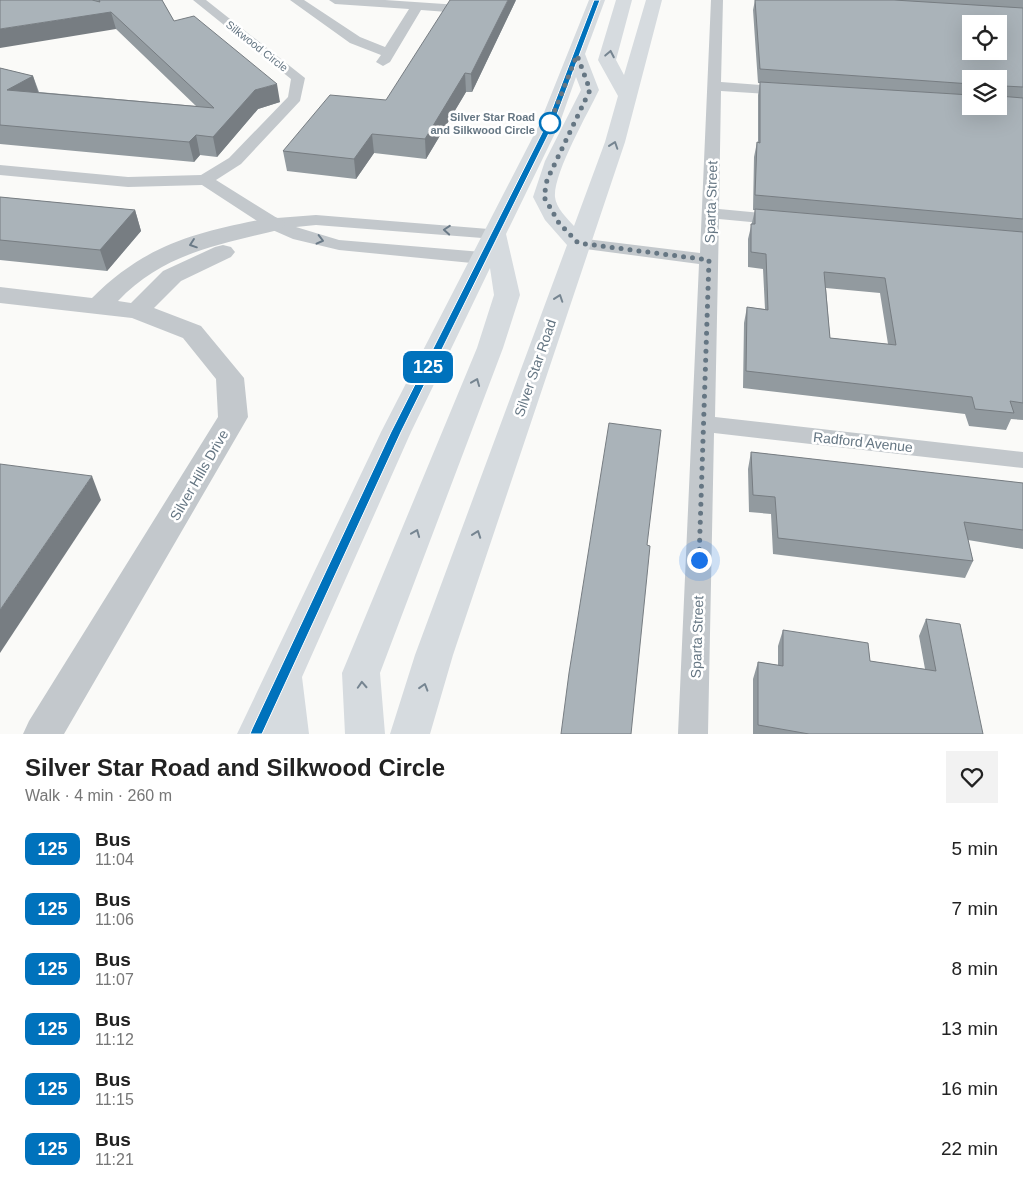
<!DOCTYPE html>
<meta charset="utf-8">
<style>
:root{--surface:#fff;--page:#f2f2f2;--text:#222;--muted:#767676}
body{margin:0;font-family:Arial,sans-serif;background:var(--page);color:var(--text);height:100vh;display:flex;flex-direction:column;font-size:19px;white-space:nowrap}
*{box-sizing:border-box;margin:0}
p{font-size:16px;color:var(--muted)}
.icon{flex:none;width:28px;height:28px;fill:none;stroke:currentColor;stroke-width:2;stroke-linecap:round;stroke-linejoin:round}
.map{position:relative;height:734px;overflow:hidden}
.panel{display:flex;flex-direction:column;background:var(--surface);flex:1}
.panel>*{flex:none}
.badge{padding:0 10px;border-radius:8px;font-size:18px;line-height:32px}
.buttons{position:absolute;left:962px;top:15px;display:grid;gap:10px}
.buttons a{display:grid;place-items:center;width:45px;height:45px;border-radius:0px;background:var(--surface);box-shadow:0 5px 20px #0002;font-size:25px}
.you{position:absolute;width:25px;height:25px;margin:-12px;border:4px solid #fff;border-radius:50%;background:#1a73e8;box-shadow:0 0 0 8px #1a73e833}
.map>.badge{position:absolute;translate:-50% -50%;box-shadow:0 0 0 2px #fff}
.round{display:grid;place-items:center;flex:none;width:52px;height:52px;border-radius:0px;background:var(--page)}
.head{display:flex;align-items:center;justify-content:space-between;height:85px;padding:0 25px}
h1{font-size:24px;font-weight:700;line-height:38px}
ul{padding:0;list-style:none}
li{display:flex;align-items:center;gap:15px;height:60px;padding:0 25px}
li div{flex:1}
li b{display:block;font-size:19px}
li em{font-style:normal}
li .badge{min-width:55px;font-weight:700;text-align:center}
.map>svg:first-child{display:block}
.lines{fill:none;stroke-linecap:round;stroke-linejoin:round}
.service{fill:#c3c8cc;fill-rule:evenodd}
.minor{fill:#c3c8cc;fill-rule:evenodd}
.secondary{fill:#d6dbdf;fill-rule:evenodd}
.wall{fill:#929a9f;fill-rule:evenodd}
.shaded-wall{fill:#777d82}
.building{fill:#aab3b9;stroke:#777d82;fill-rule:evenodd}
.oneway{stroke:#768591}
.oneway2{stroke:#6a7a87}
.line{fill:#0072bc;stroke:#fff}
.walk{stroke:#657683;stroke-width:5;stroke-dasharray:0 9}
.stop-dot{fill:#fff;stroke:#0072bc;stroke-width:2.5}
.labels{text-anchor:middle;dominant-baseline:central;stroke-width:5;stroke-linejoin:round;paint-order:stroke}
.far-street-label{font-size:11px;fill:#657683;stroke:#fff}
.far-stop-label{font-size:11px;font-weight:bold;fill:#657683;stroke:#fff;text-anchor:end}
.street-label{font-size:14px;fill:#657683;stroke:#fff}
</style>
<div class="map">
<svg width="1023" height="734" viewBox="0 0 1023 734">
<rect width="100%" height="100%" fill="#fafaf8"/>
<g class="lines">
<g class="service">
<polygon points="193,0 206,0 305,78 300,101 241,164 216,180 277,218 316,215 501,230 504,234 501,238 495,239 316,225 296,227 339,240 482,252 489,254 491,258 489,262 482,264 339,250 293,239 268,228 202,185 128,187 0,175 0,165 128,177 201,175 229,158 288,97 291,79"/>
<polygon points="290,0 304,0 360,37 385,47 409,9 335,4 329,0 385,0 474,6 480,10 474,14 421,10 390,62 383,66 376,62 381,55 350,43"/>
<polygon points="711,0 723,0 721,82 786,87 793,91 786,95 721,91 719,209 782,215 788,216 791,220 788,224 782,225 719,219 715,417 1023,452 1023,468 714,433 708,734 678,734 699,264 578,248 572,247 569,243 572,239 578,238 700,253"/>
</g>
<path class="minor" d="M274,217l8,2 3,5 -3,5c-61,15 -119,24 -164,72l13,2 32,-32 52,-24 8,-2 8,2 4,5 -4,5 -50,24 -27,27 47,18 43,52 4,39 -184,317h-41l6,-13 189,-304 -2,-38 -33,-41 -51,-20 -132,-15v-16l92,11c56,-56 107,-66 182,-81z"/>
<path class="secondary" d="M589,0h16l-20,54 14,36c-11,23 -46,84 -44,107 1,11 12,21 19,29l31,-84 13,-46 -20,-36 18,-60h16l-16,60 8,15 22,-75h16l-37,142 -172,513 -23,79h-40l25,-79 152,-410 -22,-25 -12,-23 12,-36 36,-71 -5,-13 -17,48 -53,109 14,61 -17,53 -123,325 5,61h-40l-3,-61 135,-325 17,-53 -4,-27 -79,164 -109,245 7,57h-72l144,-302 158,-307z"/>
</g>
<g class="wall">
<polygon points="0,0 162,0 174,21 280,102 258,109 217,157 200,155 194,162 0,144 0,68 33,76 39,92 196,106 116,29"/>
<polygon points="516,0 472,92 466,92 426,159 374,153 356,179 287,171 283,151 386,100"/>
<path d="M755,0h268v420l-12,-1 -5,11 -37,-4 -4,-12 -222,-26 1,-65 3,-16 18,2 -2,-40 -15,-2v-28l7,-29h-2l1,-53 3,-15 1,1v-48l2,-12h-2l-5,-73zM971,79l28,27h-28zM826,288l54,5 8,51 -58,-6z"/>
<polygon points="0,197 135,210 141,231 107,271 0,260"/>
<polygon points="751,452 1023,483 1023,549 968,540 973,561 965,578 773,554 771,514 749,512 748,469"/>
<polygon points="926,619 983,734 753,734 753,679 758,662 778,665 778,646 783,630 870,661 925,669 919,636"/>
</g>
<g class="shaded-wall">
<polygon points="508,0 516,0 472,92 471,74"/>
<polygon points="111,12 116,29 0,48 0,29"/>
<polygon points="465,73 466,92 426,159 425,139"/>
<polygon points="33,76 39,95 7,90"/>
<polygon points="277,84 280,102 258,109 217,157 213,137 255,90"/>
<polygon points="1004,86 999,100 999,91"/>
<polygon points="372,134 374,153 356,179 354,159"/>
<polygon points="196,135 200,155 194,162 189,142"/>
<polygon points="135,210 141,231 107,271 100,250"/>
<polygon points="92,476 101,500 0,653 0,610"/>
</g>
<g class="building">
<polygon points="0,0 92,0 100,2 99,0 162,0 174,21 194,16 277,84 255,90 213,137 196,135 189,142 0,125 0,68 33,76 7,90 214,108 111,12 0,29"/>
<polygon points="450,0 508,0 471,74 465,73 425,139 372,134 354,159 283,151 330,95 386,100"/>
<path d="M755,0h139l129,8v79l-19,-1 -2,5h-3v-12h-28v5l-211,-15zM971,24h28v27h-28z"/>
<polygon points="760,82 971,95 971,106 999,106 999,96 1023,98 1023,219 755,195 757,142 760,143"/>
<polygon points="0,197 135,210 100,250 0,240"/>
<path d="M755,209l268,23v171l-13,-2 4,12 -39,-4 -3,-12 -226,-26 1,-64 21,3 -2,-56 -15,-2v-28h4zM824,272l61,6 11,67 -66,-7z"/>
<polygon points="609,423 661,430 647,545 650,546 631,734 561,734 569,673"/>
<polygon points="751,452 1023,483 1023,530 964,522 973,561 778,538 775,497 753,495"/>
<polygon points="0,464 92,476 0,610"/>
<polygon points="926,619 960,624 983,734 809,734 758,725 758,662 783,666 783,630 868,643 870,661 936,671"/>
</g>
<defs><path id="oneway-chevron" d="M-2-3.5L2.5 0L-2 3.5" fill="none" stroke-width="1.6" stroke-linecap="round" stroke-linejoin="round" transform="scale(1.25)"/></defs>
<g class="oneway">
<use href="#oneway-chevron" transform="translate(610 54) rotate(-79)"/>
<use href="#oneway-chevron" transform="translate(614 145) rotate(-71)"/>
<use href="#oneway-chevron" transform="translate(559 298) rotate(-71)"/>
<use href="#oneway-chevron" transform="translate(476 382) rotate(-68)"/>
<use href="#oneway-chevron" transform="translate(416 533) rotate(-68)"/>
<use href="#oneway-chevron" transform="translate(477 534) rotate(-70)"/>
<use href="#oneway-chevron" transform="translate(362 685) rotate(-93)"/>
<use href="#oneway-chevron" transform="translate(424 687) rotate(-73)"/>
</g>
<g class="oneway2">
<use href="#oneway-chevron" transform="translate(447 230) rotate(-176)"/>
<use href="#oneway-chevron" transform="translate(320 240) rotate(14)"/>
<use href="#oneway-chevron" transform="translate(193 244) rotate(161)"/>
</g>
<polygon class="line" points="594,0 600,0 553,125 401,432 262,734 250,734 252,729 391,432 546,125"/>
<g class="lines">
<polyline class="walk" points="550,123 549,125 577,55 590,90 547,180 544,197 559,223 578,243 709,260 699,560"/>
</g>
<circle class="stop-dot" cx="550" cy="123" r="10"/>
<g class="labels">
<g class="far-street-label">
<text transform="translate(257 46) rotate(38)">Silkwood Circle</text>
</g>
<g class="far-stop-label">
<text x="535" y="117">Silver Star Road<tspan x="535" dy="13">and Silkwood Circle</tspan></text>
</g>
<g class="street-label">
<text transform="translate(711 202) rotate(-88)">Sparta Street</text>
<text transform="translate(535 368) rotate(-71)">Silver Star Road</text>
<text transform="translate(863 442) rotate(6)">Radford Avenue</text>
<text transform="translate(199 475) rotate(-60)">Silver Hills Drive</text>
<text transform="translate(697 637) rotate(-88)">Sparta Street</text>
</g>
</g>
</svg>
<div class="buttons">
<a><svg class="icon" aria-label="locate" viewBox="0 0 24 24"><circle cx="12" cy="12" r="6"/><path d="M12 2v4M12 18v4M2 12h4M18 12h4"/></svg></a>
<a><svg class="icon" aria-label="layers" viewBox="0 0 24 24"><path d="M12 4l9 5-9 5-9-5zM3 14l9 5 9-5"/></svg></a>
</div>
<div class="you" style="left:699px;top:560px"></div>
<b class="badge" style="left:428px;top:367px;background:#0072bc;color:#fff">125</b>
</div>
<section class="panel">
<div class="head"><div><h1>Silver Star Road and Silkwood Circle</h1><p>Walk · 4 min · 260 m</p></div><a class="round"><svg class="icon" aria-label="heart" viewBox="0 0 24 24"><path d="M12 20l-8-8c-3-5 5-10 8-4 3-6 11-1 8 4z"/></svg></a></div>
<ul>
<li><span class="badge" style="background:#0072bc;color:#fff">125</span><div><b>Bus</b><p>11:04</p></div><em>5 min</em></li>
<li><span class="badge" style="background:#0072bc;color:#fff">125</span><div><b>Bus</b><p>11:06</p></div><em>7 min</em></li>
<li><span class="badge" style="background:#0072bc;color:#fff">125</span><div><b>Bus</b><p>11:07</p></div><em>8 min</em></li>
<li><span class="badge" style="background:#0072bc;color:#fff">125</span><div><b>Bus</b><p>11:12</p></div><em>13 min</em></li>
<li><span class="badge" style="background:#0072bc;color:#fff">125</span><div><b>Bus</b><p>11:15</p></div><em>16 min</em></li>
<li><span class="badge" style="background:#0072bc;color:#fff">125</span><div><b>Bus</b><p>11:21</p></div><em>22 min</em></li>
</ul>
</section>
